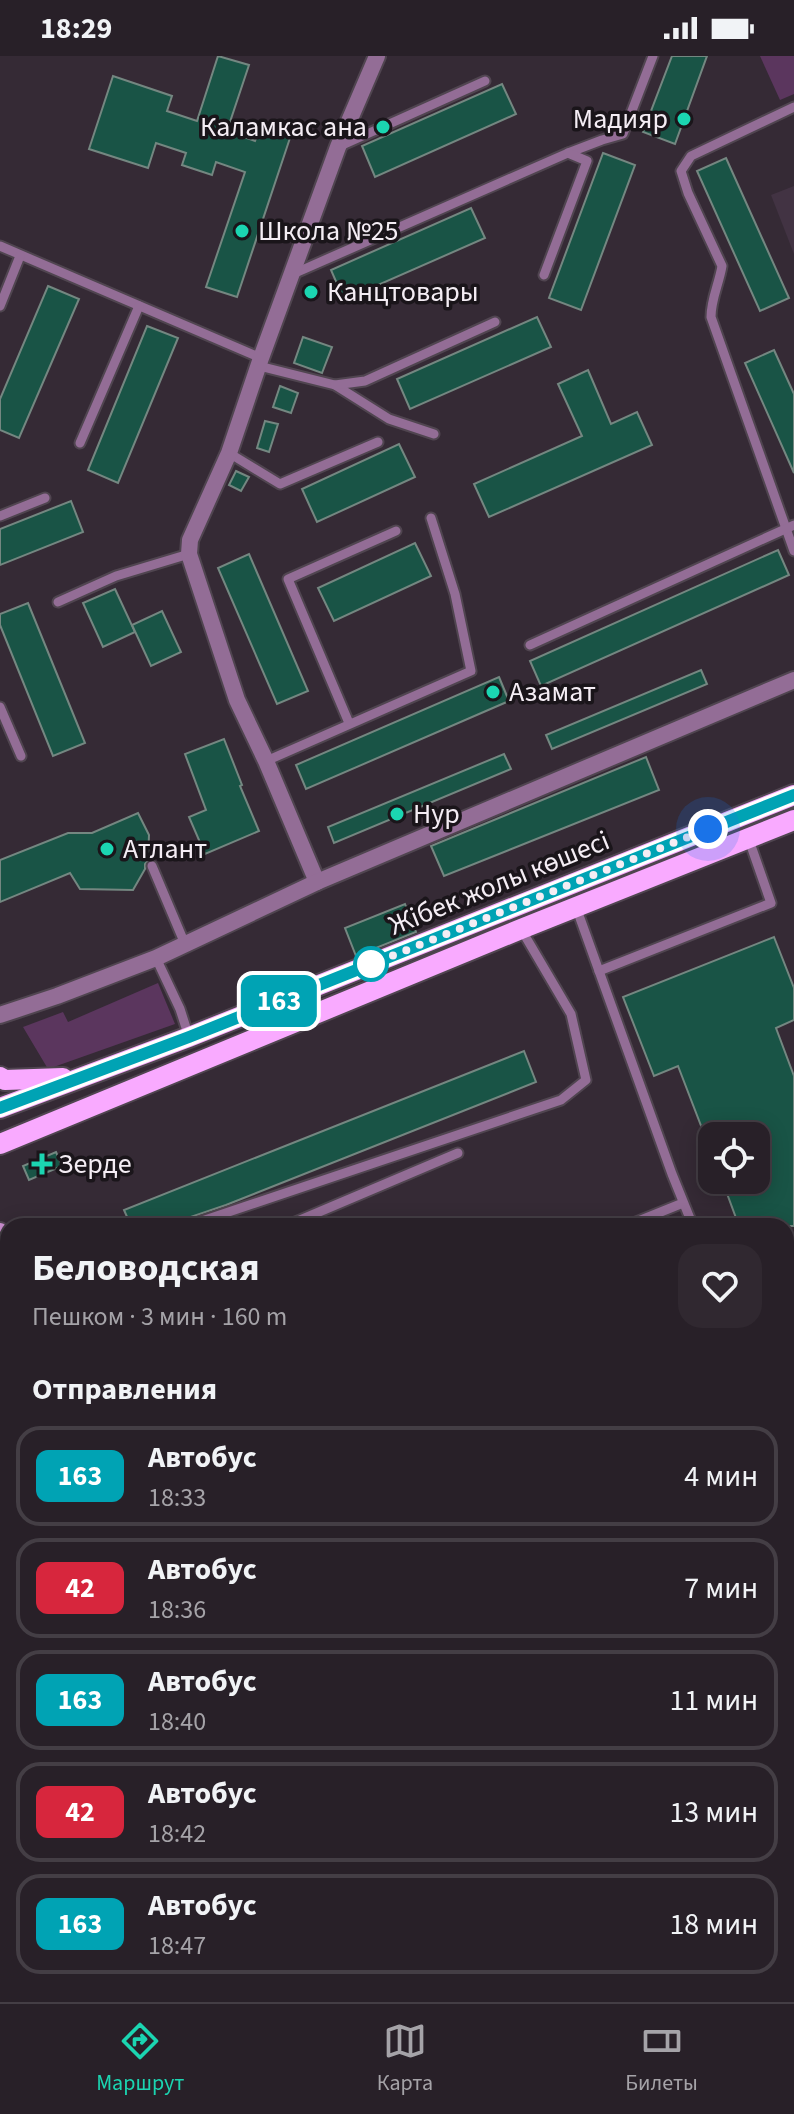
<!DOCTYPE html>
<html lang="ru">
<meta charset="utf-8">
<style>
:root{--surface:#282028;--page:#302830;--text:#f1f3f6;--muted:#a5a3a8;--line:#443e45;--accent:#1bd5b1}
body{margin:0;font-family:"Source Sans 3",sans-serif;background:var(--page);color:var(--text);height:100vh;display:flex;flex-direction:column;font-size:30px;white-space:nowrap}
*{box-sizing:border-box;margin:0}
p{font-size:26px;color:var(--muted)}
.icon{flex:none;width:44px;height:44px;fill:none;stroke:currentColor;stroke-width:2;stroke-linecap:round;stroke-linejoin:round}
.map{position:relative;flex:1;overflow:hidden}
.sheet{position:absolute;left:0px;top:1162px;width:794px;height:784px;display:flex;flex-direction:column;background:var(--surface);border-radius:24px 24px 0 0;box-shadow:0 4px 20px #0003,0 0 0 2px var(--line)}
.sheet>*{flex:none}
.badge{padding:0 16px;border-radius:12px;font-size:28px;line-height:52px}
.tools{position:absolute;left:698px;top:1066px;display:grid;gap:16px}
.tools a{display:grid;place-items:center;width:72px;height:72px;border-radius:16px;background:var(--surface);box-shadow:0 4px 20px #0003,0 0 0 2px var(--line);font-size:40px}
.you{position:absolute;width:40px;height:40px;margin:-20px;border:6px solid #fff;border-radius:50%;background:#1a73e8;box-shadow:0 0 0 12px #1a73e833}
.map>.badge{position:absolute;translate:-50% -50%;box-shadow:0 0 0 4px #fff}
h2{padding:0 32px;font-size:30px;line-height:72px}
.round{display:grid;place-items:center;flex:none;width:84px;height:84px;border-radius:24px;background:var(--page)}
.overview{display:flex;align-items:center;justify-content:space-between;height:136px;padding:0 32px}
h1{font-size:38px;font-weight:700;line-height:60px}
ul{padding:0;list-style:none}
li{display:flex;align-items:center;gap:24px;height:100px;margin:0 16px 12px;padding:0 16px;border:4px solid var(--line);border-radius:24px}
li div{flex:1}
li b{display:block;font-size:30px}
li em{font-style:normal}
li .badge{min-width:88px;font-weight:700;text-align:center}
.status{display:flex;justify-content:space-between;align-items:center;height:56px;padding:0 40px;background:var(--surface);direction:ltr}
.status svg{height:22px;fill:currentColor}
.dock{display:flex;justify-content:space-around;align-items:center;height:112px;border-top:2px solid var(--line);background:var(--surface);font-size:22px;color:var(--muted)}
.dock a{display:grid;justify-items:center;gap:4px}
.dock .on{color:var(--accent)}
.map>svg:first-child{display:block}
.built{fill:#423343}
.green{fill:#5b365e}
.building{fill:#195446;stroke:#748781;stroke-width:2}
.lines{fill:none;stroke-linecap:round;stroke-linejoin:round}
.lane-casing{stroke:#504550;stroke-width:13}
.street-casing{stroke:#504550;stroke-width:20}
.secondary-casing{stroke:#504550;stroke-width:20}
.primary-casing{stroke:#504550;stroke-width:24}
.lane{stroke:#936d96;stroke-width:9}
.street{stroke:#936d96;stroke-width:16}
.secondary{stroke:#cc8fd1;stroke-width:16}
.primary{stroke:#f9aaff;stroke-width:20}
.line-casing{stroke:#fff;stroke-width:18}
.line{stroke:#00a3b4;stroke-width:12}
.walk{stroke:#f4edf4;stroke-width:8;stroke-dasharray:0 14.4}
.poi-dot{fill:#1bd5b1;stroke:#1a151a;stroke-width:3}
.stop-dot{fill:#fff;stroke:#00a3b4;stroke-width:4}
.labels{text-anchor:middle;dominant-baseline:central;stroke-width:7;stroke-linejoin:round;paint-order:stroke}
.poi-label{font-size:28px;fill:#f4edf4;stroke:#1a151a;text-anchor:start}
.street-label{font-size:28px;fill:#f4edf4;stroke:#1a151a}
</style>
<div class="status"><b>18:29</b><svg viewBox="0 0 49 12"><path d="M0 12V9h3v3zM5 12V6h3v6zM10 12V3h3v9zM15 12V0h3v12zM26 1h20v11H26zM47 4h2v5h-2z"/></svg></div>
<div class="map">
<svg width="794" height="1946" viewBox="0 0 794 1946">
<rect width="100%" height="100%" fill="#352a35"/>
<g class="built">
<polygon points="794,130 794,198 771,139"/>
<polygon points="794,1397 794,1946 388,1946 385,1938 786,1938 786,1400"/>
</g>
<g class="green">
<polygon points="760,0 794,0 794,38 780,44"/>
<polygon points="158,927 175,968 48,1013 23,971 63,956 68,966"/>
<polygon points="324,1938 376,1938 379,1946 327,1946"/>
</g>
<g class="building">
<polygon points="218,0 249,9 227,75 255,85 260,72 290,82 237,241 206,231 245,116 216,106 212,119 182,109 186,97 156,87 148,112 89,93 113,20 172,40 167,55 197,65"/>
<polygon points="672,0 707,0 675,88 643,76"/>
<polygon points="502,28 516,58 375,121 362,90"/>
<polygon points="603,97 635,109 581,254 549,242"/>
<polygon points="726,102 789,242 760,255 697,115"/>
<polygon points="471,152 485,182 344,244 331,214"/>
<polygon points="48,230 79,243 19,382 0,374 0,343"/>
<polygon points="537,261 551,291 410,353 397,323"/>
<polygon points="147,270 178,282 118,427 88,414"/>
<polygon points="303,281 332,291 322,317 294,307"/>
<polygon points="774,294 794,338 794,417 745,307"/>
<polygon points="588,314 611,368 637,356 652,389 489,461 474,428 582,380 558,328"/>
<polygon points="280,330 298,337 291,357 273,351"/>
<polygon points="265,365 278,368 269,396 257,392"/>
<polygon points="399,388 415,421 317,466 302,433"/>
<polygon points="236,415 249,421 241,435 229,429"/>
<polygon points="71,445 83,476 0,509 0,473"/>
<polygon points="415,487 431,520 334,565 318,532"/>
<polygon points="778,494 789,519 541,630 530,605"/>
<polygon points="249,498 308,635 277,648 218,512"/>
<polygon points="115,533 135,576 103,591 83,547"/>
<polygon points="28,547 85,687 53,700 0,569 0,558"/>
<polygon points="162,555 181,596 151,610 132,569"/>
<polygon points="701,614 707,628 552,693 546,679"/>
<polygon points="499,621 509,645 306,733 296,709"/>
<polygon points="224,683 242,729 240,730 259,775 205,798 189,761 206,754 185,698"/>
<polygon points="504,698 511,713 334,787 328,771"/>
<polygon points="646,701 659,734 444,820 431,790"/>
<polygon points="138,757 149,779 148,804 145,808 145,813 133,834 80,833 70,817 0,846 0,804 68,777 92,777"/>
<polygon points="405,848 416,876 356,900 345,872"/>
<polygon points="774,881 794,932 794,964 776,972 794,1020 794,1170 739,1170 722,1124 756,1124 756,1080 705,1080 678,1010 654,1020 623,941"/>
<polygon points="524,995 536,1026 226,1149 185,1163 173,1170 131,1170 124,1154"/>
<polygon points="56,1096 62,1110 29,1124 23,1110"/>
</g>
<g class="lines">
<defs>
<g id="lane">
<path d="M794,51l-103,49 -10,15 7,22 34,73c-3,18 -11,33 -11,51l83,234"/>
<polyline points="338,91 485,25"/>
<polyline points="0,190 261,302"/>
<polyline points="293,218 568,97 602,84 623,78 653,0"/>
<polyline points="544,219 587,105 568,97"/>
<polyline points="0,250 20,200"/>
<polyline points="259,310 335,329 389,363 434,378"/>
<polyline points="335,329 365,325 495,266"/>
<polyline points="80,387 139,250"/>
<polyline points="229,397 280,428 378,386"/>
<polyline points="0,460 45,442"/>
<polyline points="58,546 116,520 189,498"/>
<polyline points="530,589 794,469"/>
<polyline points="0,651 21,700"/>
<polyline points="349,667 288,523 396,475"/>
<polyline points="266,705 471,615 455,538 431,462"/>
<polyline points="152,810 185,888"/>
<polyline points="576,851 672,1118 693,1170"/>
<polyline points="156,902 180,953 189,981"/>
<polyline points="599,915 771,847 749,784"/>
<polyline points="187,1170 561,1044 586,1024 571,958 521,873"/>
<polyline points="286,1170 458,1097"/>
<polyline points="626,1170 683,1147"/>
<polyline points="0,1366 8,1386"/>
<polyline points="0,1642 8,1639"/>
<polyline points="105,1938 108,1946"/>
<polyline points="228,1938 231,1946"/>
<polyline points="65,1946 82,1938"/>
</g>
<g id="street">
<polyline points="317,826 266,705 237,644 189,498 190,484 229,397 261,302 338,91 377,0"/>
<polyline points="0,959 57,940 156,902 317,826 794,624"/>
</g>
<g id="secondary">
<polyline points="0,1175 8,1197"/>
<polyline points="0,1271 8,1292"/>
<polyline points="270,1938 273,1946"/>
<polyline points="303,1938 306,1946"/>
</g>
<g id="primary">
<polyline points="0,1021 5,1024 63,1022"/>
<polyline points="0,1052 189,981 794,739"/>
<polyline points="0,1088 521,873 794,764"/>
</g>
</defs>
<use href="#lane" class="lane-casing"/>
<use href="#street" class="street-casing"/>
<use href="#secondary" class="secondary-casing"/>
<use href="#primary" class="primary-casing"/>
<use href="#lane" class="lane"/>
<use href="#street" class="street"/>
<use href="#secondary" class="secondary"/>
<use href="#primary" class="primary"/>
</g>
<g class="lines">
<defs>
<polyline id="line" points="0,1052 189,981 794,739"/>
</defs>
<use href="#line" class="line-casing"/>
<use href="#line" class="line"/>
<polyline class="walk" points="371,908 362,912 708,773"/>
</g>
<g class="poi-dot">
<circle cx="684" cy="63" r="8"/>
<circle cx="383" cy="71" r="8"/>
<circle cx="242" cy="175" r="8"/>
<circle cx="311" cy="236" r="8"/>
<circle cx="493" cy="636" r="8"/>
<circle cx="397" cy="758" r="8"/>
<circle cx="107" cy="793" r="8"/>
<path d="M38 1096h8v8h8v8h-8v8h-8v-8h-8v-8h8z"/>
</g>
<circle class="stop-dot" cx="371" cy="908" r="16"/>
<g class="labels">
<g class="poi-label">
<text x="668" y="63" text-anchor="end">Мадияр</text>
<text x="367" y="71" text-anchor="end">Каламкас ана</text>
<text x="258" y="175">Школа №25</text>
<text x="327" y="236">Канцтовары</text>
<text x="509" y="636">Азамат</text>
<text x="413" y="758">Нур</text>
<text x="123" y="793">Атлант</text>
<text x="58" y="1108">Зерде</text>
</g>
<g class="street-label">
<text transform="translate(499 827) rotate(-22)">Жібек жолы көшесі</text>
</g>
</g>
</svg>
<div class="tools">
<a><svg class="icon" aria-label="locate" viewBox="0 0 24 24"><circle cx="12" cy="12" r="6"/><path d="M12 2v4M12 18v4M2 12h4M18 12h4"/></svg></a>
</div>
<div class="you" style="left:708px;top:773px"></div>
<b class="badge" style="left:279px;top:945px;background:#00a3b4;color:#fff">163</b>
<section class="sheet">
<div class="overview"><div><h1>Беловодская</h1><p>Пешком · 3 мин · 160 m</p></div><a class="round"><svg class="icon" aria-label="heart" viewBox="0 0 24 24"><path d="M12 20l-8-8c-3-5 5-10 8-4 3-6 11-1 8 4z"/></svg></a></div>
<h2>Отправления</h2>
<ul>
<li><span class="badge" style="background:#00a3b4;color:#fff">163</span><div><b>Автобус</b><p>18:33</p></div><em>4 мин</em></li>
<li><span class="badge" style="background:#d7263d;color:#fff">42</span><div><b>Автобус</b><p>18:36</p></div><em>7 мин</em></li>
<li><span class="badge" style="background:#00a3b4;color:#fff">163</span><div><b>Автобус</b><p>18:40</p></div><em>11 мин</em></li>
<li><span class="badge" style="background:#d7263d;color:#fff">42</span><div><b>Автобус</b><p>18:42</p></div><em>13 мин</em></li>
<li><span class="badge" style="background:#00a3b4;color:#fff">163</span><div><b>Автобус</b><p>18:47</p></div><em>18 мин</em></li>
</ul>
</section>
</div>
<nav class="dock">
<a class="on"><svg class="icon" aria-label="directions" viewBox="0 0 24 24"><path d="M12 3l9 9-9 9-9-9zM9 14v-3h6M13 9l2 2-2 2"/></svg>Маршрут</a>
<a><svg class="icon" aria-label="map" viewBox="0 0 24 24"><path d="M3 6l6-2 6 2 6-2v14l-6 2-6-2-6 2zM9 4v14M15 6v14"/></svg>Карта</a>
<a><svg class="icon" aria-label="tickets" viewBox="0 0 24 24"><path d="M3 7h18v10H3zM15 7v10"/></svg>Билеты</a>
</nav>
